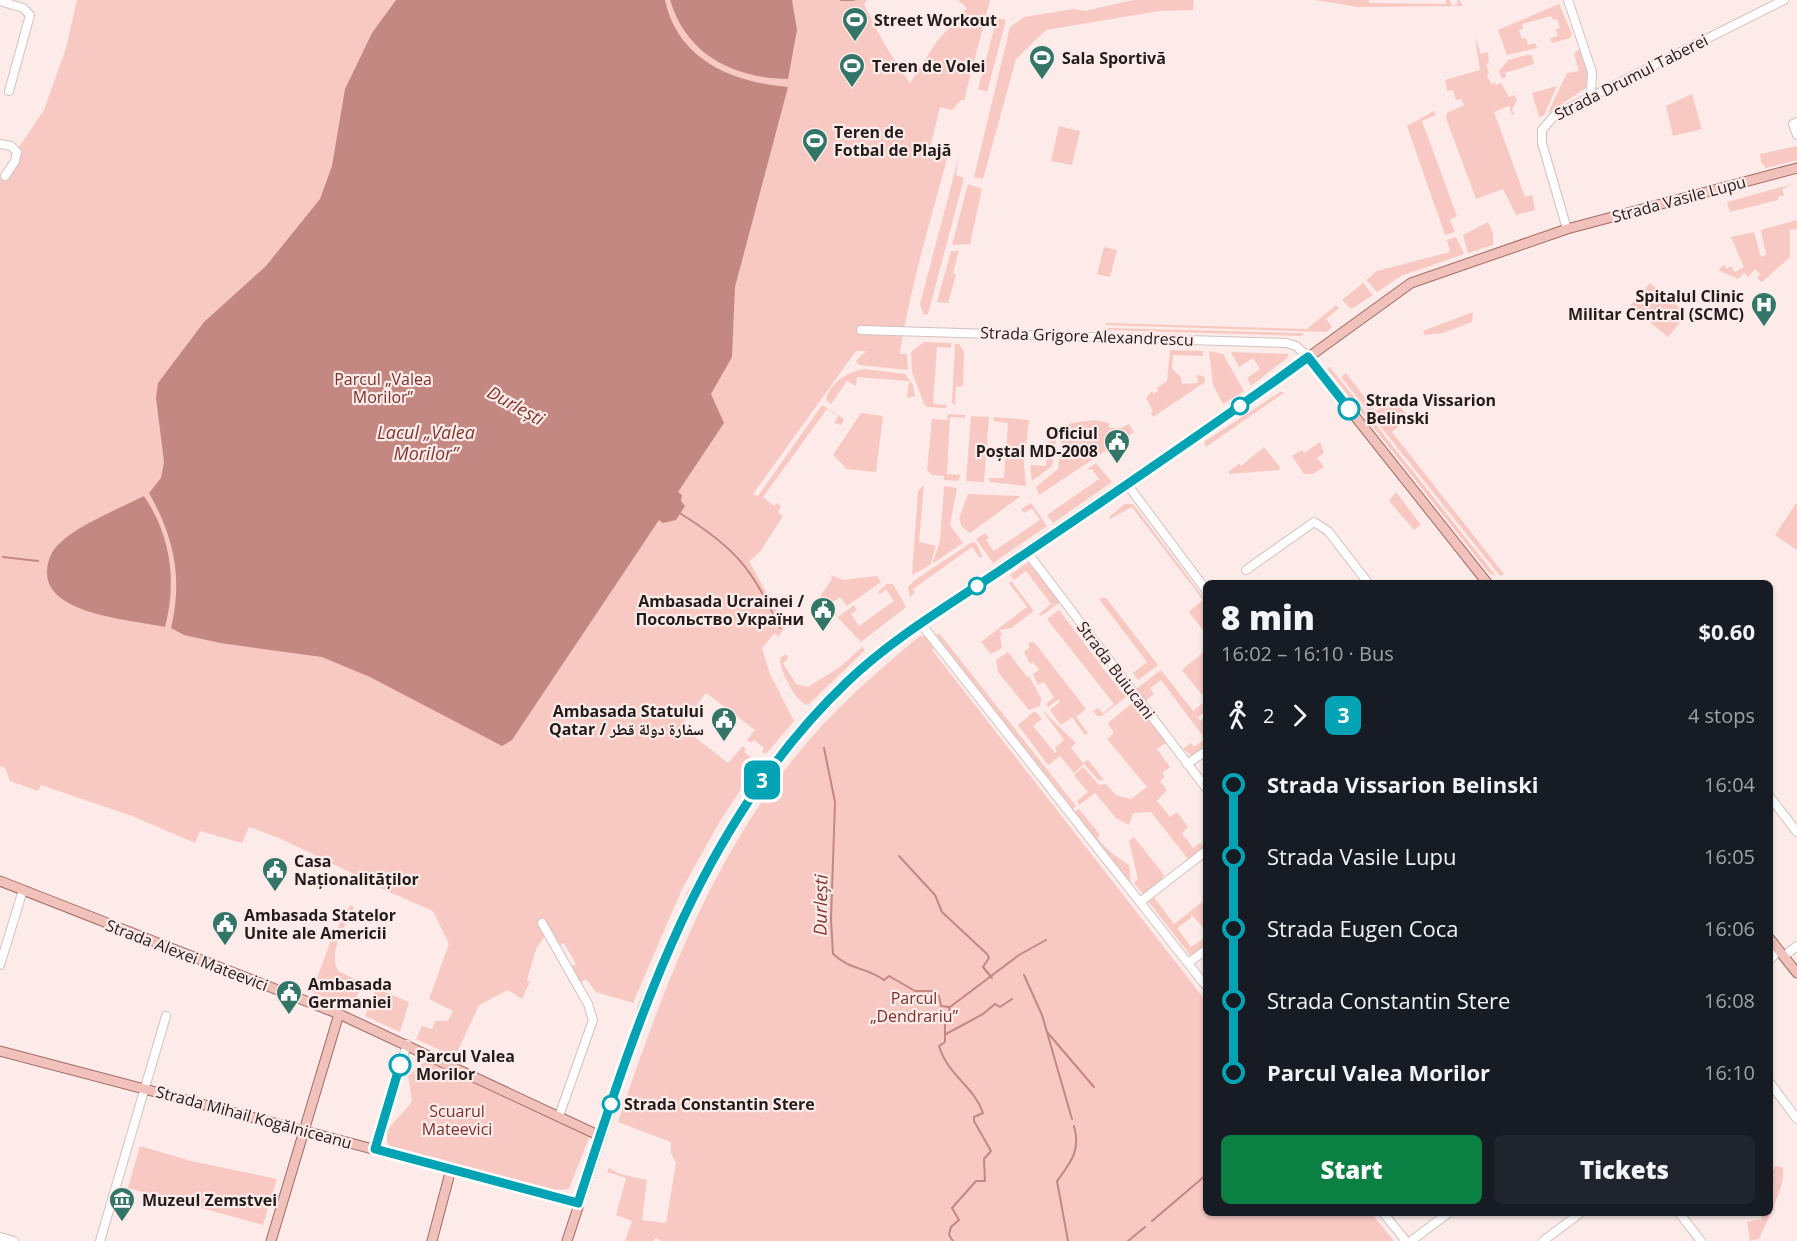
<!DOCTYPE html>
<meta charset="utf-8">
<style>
:root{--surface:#171b24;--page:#20242c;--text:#f1f3f6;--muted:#9ea1a6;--accent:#0b8043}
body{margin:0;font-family:"Open Sans","Noto Naskh Arabic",sans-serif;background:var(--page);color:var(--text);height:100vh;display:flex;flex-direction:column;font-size:22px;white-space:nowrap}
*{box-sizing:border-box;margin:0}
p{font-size:20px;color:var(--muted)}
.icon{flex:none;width:33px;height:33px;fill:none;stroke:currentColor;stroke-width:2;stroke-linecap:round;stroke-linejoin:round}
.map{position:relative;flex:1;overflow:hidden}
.sheet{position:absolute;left:1203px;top:580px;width:570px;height:636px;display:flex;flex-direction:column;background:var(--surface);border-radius:9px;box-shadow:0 2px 4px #0004}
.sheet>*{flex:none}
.badge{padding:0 12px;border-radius:9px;font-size:21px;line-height:39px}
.map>.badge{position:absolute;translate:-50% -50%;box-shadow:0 0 0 3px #fff}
.legs{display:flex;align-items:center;gap:9px;height:66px;padding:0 18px;font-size:20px}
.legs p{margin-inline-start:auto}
.overview{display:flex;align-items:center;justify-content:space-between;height:102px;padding:0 18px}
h1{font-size:33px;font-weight:800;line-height:45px}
.button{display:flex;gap:12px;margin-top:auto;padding:12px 18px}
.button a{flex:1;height:69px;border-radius:9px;background:var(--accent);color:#fff;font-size:24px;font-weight:800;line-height:69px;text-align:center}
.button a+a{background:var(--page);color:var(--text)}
ul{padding:0 18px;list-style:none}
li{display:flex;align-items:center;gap:21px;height:72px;font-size:22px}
li i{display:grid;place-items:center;width:9px;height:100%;margin:0 8px;background:currentColor}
li i::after{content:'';width:15px;height:15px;margin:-8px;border:4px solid;border-radius:50%;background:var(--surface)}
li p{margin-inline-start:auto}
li:first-child i{background:linear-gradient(#0000 50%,currentColor 0)}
li:last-child i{background:linear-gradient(currentColor 50%,#0000 0)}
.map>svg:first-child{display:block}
.green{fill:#f8c9c3}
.water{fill:#c28881}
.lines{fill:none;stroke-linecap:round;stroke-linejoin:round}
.stream{stroke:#c28881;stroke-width:2}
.minor-casing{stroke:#d2c2c0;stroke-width:10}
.major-casing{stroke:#a26c66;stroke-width:11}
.minor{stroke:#fff;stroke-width:8}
.major{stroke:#f1c1bb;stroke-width:9}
.line-1-casing{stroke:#fff;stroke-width:14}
.line-1{stroke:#00a3b4;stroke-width:9}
.stop-1-dot{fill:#fff;stroke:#00a3b4;stroke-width:3}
.labels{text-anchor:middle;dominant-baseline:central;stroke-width:4.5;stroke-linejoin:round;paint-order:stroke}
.poi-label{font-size:16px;font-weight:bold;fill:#221c1b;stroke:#fcebe9;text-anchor:start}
.street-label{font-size:16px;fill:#221c1b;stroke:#fcebe9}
.park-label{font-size:16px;fill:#7a322d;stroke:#fcebe9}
.stop-label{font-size:16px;font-weight:bold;fill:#221c1b;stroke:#fcebe9;text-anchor:start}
.water-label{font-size:18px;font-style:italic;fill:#803731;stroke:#fcebe9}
</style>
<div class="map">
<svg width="1797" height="1241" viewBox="0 0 1797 1241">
<rect width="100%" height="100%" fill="#fcebe9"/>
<g class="green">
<path d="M77,0h790l-3,4c13,28 28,54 46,79l27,-42 30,-33 -9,-8h32l-26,100h-3l-9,10 -12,-3 -10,42 19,3c-18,66 -38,133 -49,199l1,3h6l1,16 -49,-5 -3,-4 10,-10h-10l-103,143 5,2 64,-91 22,14 -3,6 -7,-2 4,-7 -11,-7 -64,88 11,9 3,-3 4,3 -3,6 5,4 -23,36 -11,9 32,58 2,-2c4,9 0,13 -5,20l-3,-4 -13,15 8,26 24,47 -28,33 -4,-2 2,-4 -10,-8 -3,3 -4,-3 8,-10 -49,-37 -25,33 47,37 15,-17 3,3 -2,3 11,9 2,-3 3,2 -40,61 -38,68 -49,114 -37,-11 -10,-13 -7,4 -9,-15 6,-4 -12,-21 -6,3 -12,-11 -10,14 -9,31 3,2 -8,17 -14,-9 -29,15 -24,52 -39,-18 6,-13 10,3 3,-8h13l5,-10 -24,-12 20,-55 -16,-33 -69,-30 1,-2c-39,-17 -75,-39 -116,-52l-7,16 -42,-12 -5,12 -63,-27 -91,-31 -3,6 -28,-10 -5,-13 -5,-2v-591l44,-65 22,-62z"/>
<polygon points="1133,0 1194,0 1193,10 1159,11 1046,30 1016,59 983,179 974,177 1010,27 1024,17 1074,9 1085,11"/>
<polygon points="1315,0 1369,0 1369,3 1446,4 1446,0 1450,0 1452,6 1458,4 1457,0 1459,0 1463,6 1358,7"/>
<polygon points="1559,4 1572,34 1570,38 1552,43 1550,38 1558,36 1556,29 1560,28 1557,19 1553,20 1551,16 1522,24 1523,29 1519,30 1522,39 1526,38 1528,45 1535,43 1537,48 1507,55 1498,30"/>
<polygon points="997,18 1006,20 987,92 978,89"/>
<polygon points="1475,38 1481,54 1488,52 1489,62 1486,64 1489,72 1487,76 1492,85 1494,82 1496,85 1501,83 1509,97 1515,95 1517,101 1512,109 1514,114 1512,115 1509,106 1494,112 1525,197 1532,195 1535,210 1516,215 1503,189 1476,199 1446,118 1447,113 1464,105 1461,99 1456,100 1453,90 1447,91 1445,80 1480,70"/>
<polygon points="1579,49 1587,71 1586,88 1548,113 1567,73 1579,71 1574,54"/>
<polygon points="1527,55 1532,55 1534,64 1505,73 1506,77 1502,79 1499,71 1508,60"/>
<polygon points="1557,86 1544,115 1539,117 1532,93"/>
<polygon points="1692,94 1702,129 1673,136 1666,106"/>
<polygon points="1434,111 1436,115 1422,121 1457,216 1450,220 1455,232 1445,235 1407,126"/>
<polygon points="1059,126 1080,131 1072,165 1051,161"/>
<polygon points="1797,146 1797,160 1766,168 1761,162 1760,154"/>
<polygon points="959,156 956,175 964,178 928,314 924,315 920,304"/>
<polygon points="968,184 982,189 970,244 952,245"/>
<polygon points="1793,184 1782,189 1784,195 1778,197 1778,200 1730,212 1727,202"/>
<polygon points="1797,220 1797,229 1790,230 1790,257 1762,282 1757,278 1760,274 1755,269 1748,277 1744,273 1738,279 1718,270 1724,265 1727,269 1731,266 1735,272 1744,267 1731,237 1754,232 1761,257 1766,255 1761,230"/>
<polygon points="1488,222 1493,233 1493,245 1468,253 1463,235"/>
<polygon points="1456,237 1464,254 1401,276 1377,292 1366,280 1377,271 1450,252 1447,240"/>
<polygon points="1104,247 1117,250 1110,277 1097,274"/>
<polygon points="951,251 959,251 953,273 956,275 948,303 937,302"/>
<polygon points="1363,283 1373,295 1351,309 1342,300"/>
<polygon points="1650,283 1687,314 1668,337 1630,306"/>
<polygon points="1336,305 1339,308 1326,319 1332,327 1326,332 1106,325 1106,323 1307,329"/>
<polygon points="1473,312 1472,322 1443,333 1425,335 1423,331"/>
<polygon points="1107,328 1296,333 1303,333 1302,336 1107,330"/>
<polygon points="924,342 951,343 951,348 937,347 933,404 947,405 946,408 927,407 924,404 912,372 911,352"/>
<polygon points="955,344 959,344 964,352 963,386 956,387 955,405 952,403"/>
<polygon points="1170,350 1203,351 1203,356 1173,355 1172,369 1181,377 1182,384 1198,383 1197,375 1204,376 1205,382 1153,417 1151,413 1153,411 1146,398 1152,391 1154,394 1158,391 1157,388 1167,381"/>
<polygon points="1209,351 1223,354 1244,391 1223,404 1213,385"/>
<polygon points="1231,352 1288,354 1288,357 1251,386 1247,378 1260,369 1253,358 1239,367"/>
<polygon points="1330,367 1496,576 1489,573 1327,369"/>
<path d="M864,369l41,5 8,11 2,11 -8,2 2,-17 -52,-4 -1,9 -9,-5 -16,23 -5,-4c3,-17 21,-28 38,-31z"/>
<polygon points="1346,373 1375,411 1391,403 1401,408 1409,417 1392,432 1504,574 1500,576 1341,377"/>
<polygon points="1280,392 1285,392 1206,447 1204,442"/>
<polygon points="861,413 883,416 876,472 847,469 833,455"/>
<polygon points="948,414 965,415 965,418 950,417 947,474 961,475 958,481 944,480 944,476 932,475 927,470 932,419 947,420"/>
<polygon points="971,416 989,417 984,482 966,481"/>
<polygon points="994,417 1029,420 1024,464 1026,486 990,482 989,478 1004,478 1008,423 994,421"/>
<polygon points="1095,420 1109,423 1109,428 1121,428 1129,424 1134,432 1126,437 1121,431 1112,437 1116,444 1039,495 1036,487 1058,469 1063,429 1071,423"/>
<polygon points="1049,428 1058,429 1052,466 1032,481 1030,465 1046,466"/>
<polygon points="1320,442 1324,453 1317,458 1324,467 1313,474 1304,474 1292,456 1302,450 1304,453"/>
<polygon points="1264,447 1280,467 1279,470 1229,474 1229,471 1239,464 1241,466"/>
<polygon points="1096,463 1112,482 1053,523 1047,515 1099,479 1092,469 1086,470"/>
<polygon points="924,485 919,542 936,546 930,565 912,575 918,491"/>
<polygon points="944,486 957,488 950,525 963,543 932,564 940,541"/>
<polygon points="1396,492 1421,525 1414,530 1389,501"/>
<polygon points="968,494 1021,496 970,533 962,527 959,519"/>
<polygon points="1797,502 1797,550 1775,535"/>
<polygon points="1031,503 1047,526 993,563 976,539 985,533 989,538 986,540 994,551 1040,520 1032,508 1024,513 1021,509"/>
<polygon points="1125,504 1133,504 1206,601 1206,634 1189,612 1203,600 1132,507 1110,519 1109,517"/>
<polygon points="972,542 976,543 982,556 980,558 972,547 913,589 915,592 910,597 908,587 915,580"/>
<polygon points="1028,562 1060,602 1041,616 1039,614 1051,604 1026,571 1014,580 1010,575"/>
<polygon points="831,575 843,580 877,576 881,582 847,606 840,597 829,605 838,617 854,605 857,610 851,614 859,626 894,601 886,589 880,594 878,592 887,584 893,584 906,607 861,642 819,598 832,579"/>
<polygon points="1011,581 1034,611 1011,628 999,630 1002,634 1000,637 1002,648 991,654 981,642 1027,607 1009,583"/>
<polygon points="1101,598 1106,598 1158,665 1138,680 1133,673 1147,662 1099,599"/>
<polygon points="1059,610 1121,692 1125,689 1129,695 1101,716 1097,716 1093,711 1098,708 1103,713 1114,704 1047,619"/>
<polygon points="939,633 1076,806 1073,809 936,635"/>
<path d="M920,636l7,1 8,10 -3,3 274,351v213h166l22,27h-733l-5,-3 -3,3h-28l7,-20 -16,-6 10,-37 -19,-6 2,-4 11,6 27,6 -5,40 24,3 10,-60 -5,-10v-11l-53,-20c46,-136 96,-273 192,-383 33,-38 71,-71 110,-103z"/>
<polygon points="1029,642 1034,642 1086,709 1076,717 1088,733 1085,735 1072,717 1061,725 1050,710 1060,702 1059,699 1048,707 1046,704 1054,697 1044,682 1038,685 1033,674 1039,670 1033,662 1030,664 1024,652 1029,648"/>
<path d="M862,647l3,3 -57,55c-13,-3 -28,-34 -28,-47l6,-4 2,5 -5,4 13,21 12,3 32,-20z"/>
<polygon points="1206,650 1206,691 1202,695 1182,670"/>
<polygon points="1008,652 1027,677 1029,676 1041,698 1040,706 1029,710 998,672 996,660"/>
<polygon points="1161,670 1193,711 1206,701 1206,711 1198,717 1200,721 1206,717 1206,746 1192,756 1183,749 1191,743 1194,747 1205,739 1161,680 1150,688 1154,694 1144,702 1135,690"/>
<polygon points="1131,704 1136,705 1178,755 1166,743 1157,749 1170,767 1162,773 1165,777 1160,781 1167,790 1157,801 1170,817 1177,812 1188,827 1182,833 1193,848 1199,843 1205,846 1188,859 1151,812 1133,813 1129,825 1116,818 1095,793 1079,805 1077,801 1088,792 1074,775 1083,767 1099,785 1106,784 1116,795 1131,799 1147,787 1107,739 1114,733 1108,723"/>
<polygon points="1035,711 1042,719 1033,726 1055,753 1057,751 1055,748 1064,740 1042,710 1076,743 1071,748 1083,763 1088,760 1104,780 1099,781 1084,764 1074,773 1060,756 1048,765 1018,725"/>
<path d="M1079,809l21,26 -3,3c10,12 18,18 32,27l2,19 -56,-72z"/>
<polygon points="1134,837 1164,875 1162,879 1143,894 1134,883 1138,879 1129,841"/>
<polygon points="1153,896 1174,924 1206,899 1206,931 1191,914 1191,918 1177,928 1191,947 1203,939 1206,946 1191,956 1148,901"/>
<path d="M350,905l4,2c-9,19 -26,44 -16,64l25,12 -12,27 -39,-18 19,-52z"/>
<polygon points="376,988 409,1002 400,1032 365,1016"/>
<path d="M428,1059l162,76 -21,54 -13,1 -167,-43c-9,-21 14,-30 23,-46l-4,-25z"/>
<polygon points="140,1146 191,1161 277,1179 263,1225 128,1188"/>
<path d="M1775,1166l7,1c7,12 -17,58 -23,72l-9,2 -3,-19 15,-3 -1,-5h9v-18l4,-1 -3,-19z"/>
</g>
<g class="water">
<path d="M396,0h269c13,61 68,82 123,87l-53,200 -3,70 -21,37 13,29 -46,69 4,3 -1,6 4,5 -9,14 -13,3 -4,-3 -147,220 -10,6 -132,-69 -48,-20 -102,-14 -36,-8 -13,-7c12,-50 3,-91 -22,-135l12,-15 3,-16 -8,-64 2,-15 46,-61 62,-56 54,-67 12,-33 13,-77 27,-56z"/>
<path d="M670,0h122l5,30 -9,49c-54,-1 -101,-23 -118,-79z"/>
<path d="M144,496c27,40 33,85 21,131 -31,-7 -118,-12 -118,-54 0,-11 4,-22 12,-29 20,-20 60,-35 85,-48z"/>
</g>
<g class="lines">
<g class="stream">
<polyline points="841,0 854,0"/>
<path d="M678,512c58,36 73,55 102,116"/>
<polyline points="3,557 38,561"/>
<path d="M824,748l11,54 -4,117 2,35c19,17 31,12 51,26l5,-4 26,15h19l5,5 2,10 8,1 2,10 -6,6v19l-6,4c9,30 35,40 44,67l-9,4v4l17,30 -7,8 1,22h-9l-24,27 7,12 -8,7 -2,8 4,6"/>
<polyline points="899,856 935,895 942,912 987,954 989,958 983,967 992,978"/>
<polyline points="1024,975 1042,1015 1072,1119"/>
<polyline points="950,1007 1019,955 1046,940"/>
<polyline points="1047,1032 1094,1087"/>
<polyline points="946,1034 983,1014 995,1004 1000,1007 1012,999"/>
<polyline points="1152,1221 1206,1175"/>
<path d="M1068,1241l-11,-60c14,-19 24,-31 17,-55"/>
<polyline points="1128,1241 1145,1227"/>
</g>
<defs>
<g id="minor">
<polyline points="1568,0 1592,72 1591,95"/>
<polyline points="0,1 23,8 30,15 9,91"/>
<polyline points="1797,122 1793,124 1797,135"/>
<polyline points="0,144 11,146 17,152 15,161 5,176"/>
<polyline points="1567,229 1542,143 1542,130 1555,115 1784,0"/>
<polyline points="861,330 1286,343 1296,346 1308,357"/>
<polyline points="1127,484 1206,590"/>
<polyline points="1027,552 1206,788"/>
<polyline points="1246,570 1314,522 1328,531 1369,584"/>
<polyline points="921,624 1206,986"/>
<polyline points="1187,764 1206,751"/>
<polyline points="1770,797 1797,832"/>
<polyline points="1140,902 1206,851"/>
<polyline points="542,923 588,1004 593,1020 559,1116"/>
<polyline points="1784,956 1797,946"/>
<polyline points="1770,960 1779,950"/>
<polyline points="1188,963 1206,950"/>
<polyline points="0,965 23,890"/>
<polyline points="1770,1083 1797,1119"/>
<polyline points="375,1149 407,1044"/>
<polyline points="1384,1214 1406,1241"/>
<polyline points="1680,1214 1701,1241"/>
<polyline points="0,1237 14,1241"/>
<polyline points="100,1241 166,1016"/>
<polyline points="1411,1241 1447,1214"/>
<polyline points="1543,1241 1579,1214"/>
</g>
<g id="major">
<polyline points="1308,357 1488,584"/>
<polyline points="0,881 339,1014 600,1136"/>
<polyline points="1770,939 1797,973"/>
<polyline points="0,1051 578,1203"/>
<polyline points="271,1241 339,1014"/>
<polyline points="432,1241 451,1169"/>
<polyline points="567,1241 644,1006 692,896 737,817 764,777 802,729 848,681 912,629 1252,398 1411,283 1567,229 1797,168"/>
</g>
</defs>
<use href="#minor" class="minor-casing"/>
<use href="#major" class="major-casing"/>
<use href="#minor" class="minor"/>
<use href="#major" class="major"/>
</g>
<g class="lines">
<defs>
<path id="line-1" d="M400,1065l-25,84 203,54c61,-188 122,-381 269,-521 45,-43 99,-75 151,-110 104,-70 209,-141 310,-215l41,52"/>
</defs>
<use href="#line-1" class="line-1-casing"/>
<use href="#line-1" class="line-1"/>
</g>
<defs>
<symbol id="stadium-pin" viewBox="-11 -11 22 30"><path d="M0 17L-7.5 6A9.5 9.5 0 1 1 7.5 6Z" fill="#337667" stroke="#fcebe9"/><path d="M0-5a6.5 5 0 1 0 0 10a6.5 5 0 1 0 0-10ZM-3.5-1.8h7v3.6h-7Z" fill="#fff"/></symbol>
<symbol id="hospital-pin" viewBox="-11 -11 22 30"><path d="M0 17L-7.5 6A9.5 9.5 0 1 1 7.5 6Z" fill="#337667" stroke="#fcebe9"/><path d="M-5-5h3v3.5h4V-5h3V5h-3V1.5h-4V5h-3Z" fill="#fff"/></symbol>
<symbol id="civic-pin" viewBox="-11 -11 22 30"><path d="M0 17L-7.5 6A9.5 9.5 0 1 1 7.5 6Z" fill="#337667" stroke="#fcebe9"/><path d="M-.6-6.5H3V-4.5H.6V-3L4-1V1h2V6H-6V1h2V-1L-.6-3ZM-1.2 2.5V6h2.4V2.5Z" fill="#fff"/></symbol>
<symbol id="museum-pin" viewBox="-11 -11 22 30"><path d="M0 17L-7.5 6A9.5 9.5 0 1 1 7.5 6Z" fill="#337667" stroke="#fcebe9"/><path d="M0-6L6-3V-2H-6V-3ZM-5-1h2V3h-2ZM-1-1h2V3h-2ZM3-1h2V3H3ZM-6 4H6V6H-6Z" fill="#fff"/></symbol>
</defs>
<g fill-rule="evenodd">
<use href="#stadium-pin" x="840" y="5" width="30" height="40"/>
<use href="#stadium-pin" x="1027" y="43" width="30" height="40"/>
<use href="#stadium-pin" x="837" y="51" width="30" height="40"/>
<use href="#stadium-pin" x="800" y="126" width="30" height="40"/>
<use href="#hospital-pin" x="1749" y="290" width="30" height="40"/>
<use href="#civic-pin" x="1102" y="427" width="30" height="40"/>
<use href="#civic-pin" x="808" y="595" width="30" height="40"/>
<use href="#civic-pin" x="709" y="705" width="30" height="40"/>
<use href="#civic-pin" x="260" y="855" width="30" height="40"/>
<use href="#civic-pin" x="210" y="909" width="30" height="40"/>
<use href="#civic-pin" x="274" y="978" width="30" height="40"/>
<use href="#museum-pin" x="107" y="1185" width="30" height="40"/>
</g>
<g class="stop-1-dot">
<circle cx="1240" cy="406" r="8"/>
<circle cx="1349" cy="409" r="10"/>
<circle cx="977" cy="586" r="8"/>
<circle cx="400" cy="1065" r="10"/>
<circle cx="611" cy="1104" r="8"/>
</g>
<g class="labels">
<g class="poi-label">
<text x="874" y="20">Street Workout</text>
<text x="1062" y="58">Sala Sportivă</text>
<text x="872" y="66">Teren de Volei</text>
<text x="834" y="132">Teren de<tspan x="834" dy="18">Fotbal de Plajă</tspan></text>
<text x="1744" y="296" text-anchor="end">Spitalul Clinic<tspan x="1744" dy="18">Militar Central (SCMC)</tspan></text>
<text x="1098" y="433" text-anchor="end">Oficiul<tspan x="1098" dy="18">Poștal MD-2008</tspan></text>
<text x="804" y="601" text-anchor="end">Ambasada Ucrainei /<tspan x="804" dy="18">Посольство України</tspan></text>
<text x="704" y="711" text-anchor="end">Ambasada Statului<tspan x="704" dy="18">Qatar / سفارة دولة قطر</tspan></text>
<text x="294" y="861">Casa<tspan x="294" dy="18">Naționalităților</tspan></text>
<text x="244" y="915">Ambasada Statelor<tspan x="244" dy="18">Unite ale Americii</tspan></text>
<text x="308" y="984">Ambasada<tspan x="308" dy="18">Germaniei</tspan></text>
<text x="142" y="1200">Muzeul Zemstvei</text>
</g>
<g class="street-label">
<text transform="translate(1631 77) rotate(-27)">Strada Drumul Taberei</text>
<text transform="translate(1679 199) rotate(-15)">Strada Vasile Lupu</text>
<text transform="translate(1087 336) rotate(2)">Strada Grigore Alexandrescu</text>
<text transform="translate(1116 670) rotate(53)">Strada Buiucani</text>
<text transform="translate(187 955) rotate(21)">Strada Alexei Mateevici</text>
<text transform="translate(254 1117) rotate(15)">Strada Mihail Kogălniceanu</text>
</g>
<g class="park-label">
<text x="383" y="379">Parcul „Valea<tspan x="383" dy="18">Morilor”</tspan></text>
<text x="914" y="998">Parcul<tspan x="914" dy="18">„Dendrariu”</tspan></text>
<text x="457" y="1111">Scuarul<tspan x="457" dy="18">Mateevici</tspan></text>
</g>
<g class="stop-label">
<text x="1366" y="400">Strada Vissarion<tspan x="1366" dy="18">Belinski</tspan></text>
<text x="416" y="1056">Parcul Valea<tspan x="416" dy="18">Morilor</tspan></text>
<text x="624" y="1104">Strada Constantin Stere</text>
</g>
<g class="water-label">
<text transform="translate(516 405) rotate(29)">Durlești</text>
<text x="426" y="432">Lacul „Valea<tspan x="426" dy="21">Morilor”</tspan></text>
<text transform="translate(820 905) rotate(-89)">Durlești</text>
</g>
</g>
</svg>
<b class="badge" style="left:762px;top:780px;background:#00a3b4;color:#fff">3</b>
<section class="sheet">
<div class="overview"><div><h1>8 min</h1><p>16:02 – 16:10 · Bus</p></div><b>$0.60</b></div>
<div class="legs"><svg class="icon" aria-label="walk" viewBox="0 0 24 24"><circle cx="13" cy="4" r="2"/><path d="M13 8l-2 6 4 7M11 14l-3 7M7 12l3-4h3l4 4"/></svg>2<svg class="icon" aria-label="forward" viewBox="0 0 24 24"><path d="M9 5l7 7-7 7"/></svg><b class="badge" style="background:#00a3b4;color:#fff">3</b><p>4 stops</p></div>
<ul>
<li><i style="color:#00a3b4"></i><b>Strada Vissarion Belinski</b><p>16:04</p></li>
<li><i style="color:#00a3b4"></i><span>Strada Vasile Lupu</span><p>16:05</p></li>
<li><i style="color:#00a3b4"></i><span>Strada Eugen Coca</span><p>16:06</p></li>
<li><i style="color:#00a3b4"></i><span>Strada Constantin Stere</span><p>16:08</p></li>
<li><i style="color:#00a3b4"></i><b>Parcul Valea Morilor</b><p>16:10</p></li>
</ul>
<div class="button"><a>Start</a><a>Tickets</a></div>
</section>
</div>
